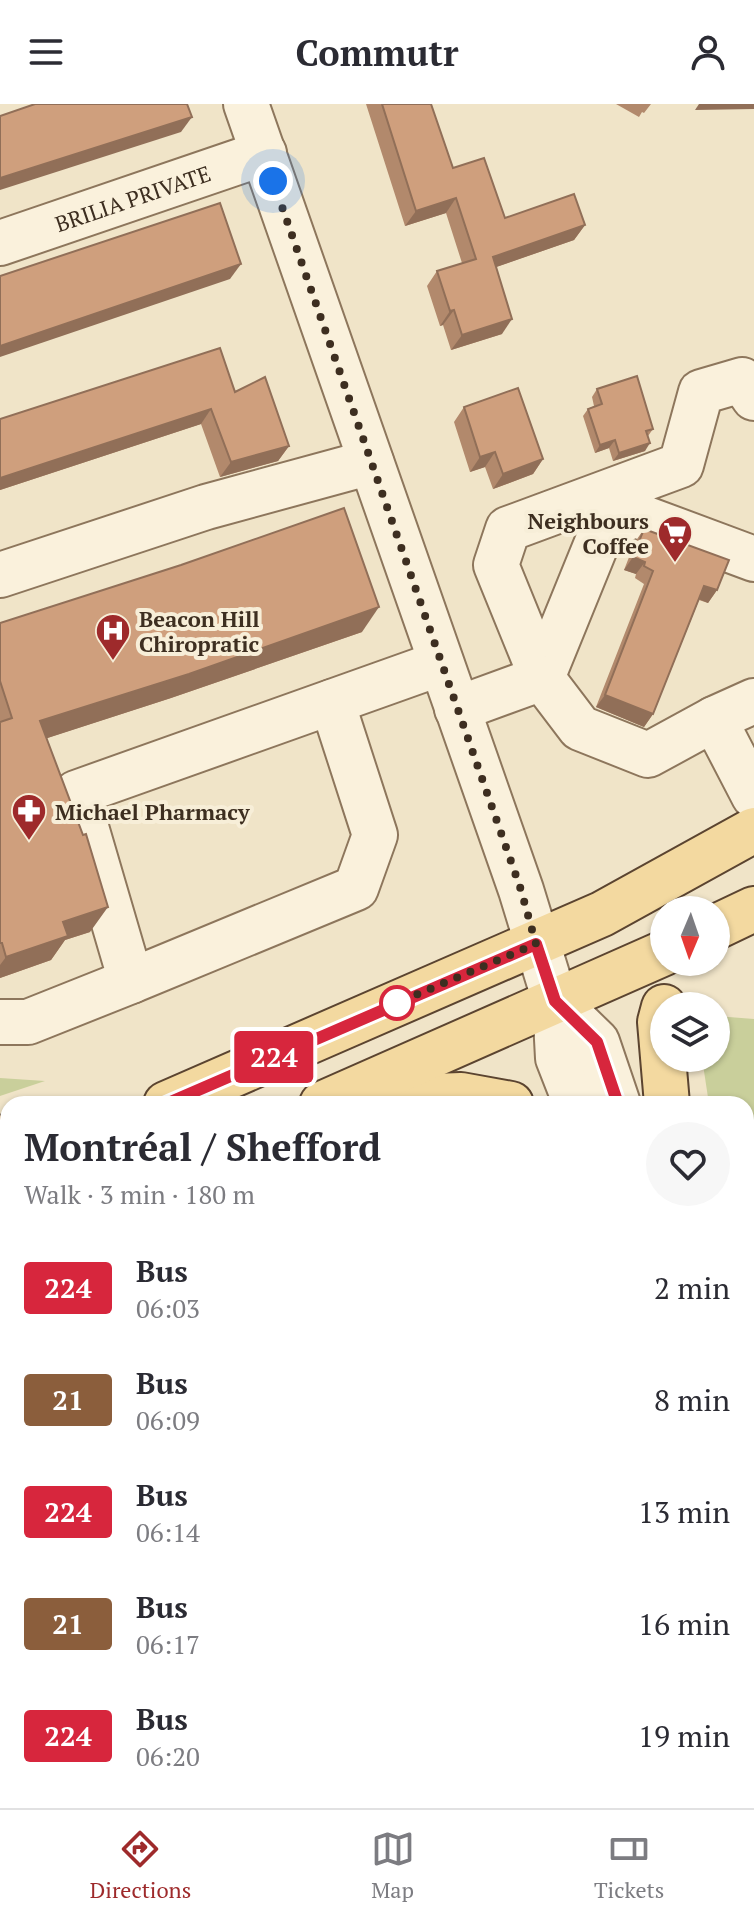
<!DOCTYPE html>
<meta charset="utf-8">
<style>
:root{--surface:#fff;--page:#f7f7f7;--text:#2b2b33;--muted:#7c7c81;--line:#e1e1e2;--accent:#9e2a2b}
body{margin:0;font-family:"PT Serif",serif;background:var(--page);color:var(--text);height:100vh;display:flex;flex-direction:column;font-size:30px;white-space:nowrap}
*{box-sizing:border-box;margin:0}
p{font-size:26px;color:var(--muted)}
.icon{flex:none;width:44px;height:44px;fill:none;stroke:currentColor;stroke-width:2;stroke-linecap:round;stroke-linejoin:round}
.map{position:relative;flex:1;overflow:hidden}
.details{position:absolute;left:0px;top:992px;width:754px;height:712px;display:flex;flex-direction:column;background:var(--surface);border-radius:24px 24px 0 0;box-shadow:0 2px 6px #0004}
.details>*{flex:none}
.badge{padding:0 16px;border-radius:6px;font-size:28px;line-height:52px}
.needle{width:52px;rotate:182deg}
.buttons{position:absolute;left:650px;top:792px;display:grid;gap:16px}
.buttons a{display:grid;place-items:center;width:80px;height:80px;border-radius:50%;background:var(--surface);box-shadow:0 2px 6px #0004;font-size:40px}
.you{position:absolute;width:40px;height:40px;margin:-20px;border:6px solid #fff;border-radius:50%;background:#1a73e8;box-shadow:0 0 0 12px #1a73e833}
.map>.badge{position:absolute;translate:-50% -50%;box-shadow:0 0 0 4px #fff}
.round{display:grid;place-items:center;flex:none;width:84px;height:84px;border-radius:42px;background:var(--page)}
.overview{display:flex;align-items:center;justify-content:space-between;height:136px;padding:0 24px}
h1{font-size:38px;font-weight:600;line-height:60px}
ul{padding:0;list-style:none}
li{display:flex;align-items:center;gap:24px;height:112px;padding:0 24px}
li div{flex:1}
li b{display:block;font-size:30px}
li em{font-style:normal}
li .badge{min-width:88px;font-weight:700;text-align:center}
header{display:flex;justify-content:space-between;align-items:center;height:104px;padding:0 24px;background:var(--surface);font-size:36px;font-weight:600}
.tab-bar{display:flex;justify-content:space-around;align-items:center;height:112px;border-top:2px solid var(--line);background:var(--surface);font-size:22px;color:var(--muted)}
.tab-bar a{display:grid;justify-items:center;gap:4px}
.tab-bar .current{color:var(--accent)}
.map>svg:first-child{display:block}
.green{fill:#c9cf9b}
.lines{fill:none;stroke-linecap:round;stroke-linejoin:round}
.minor-casing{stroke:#8d765c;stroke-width:48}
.major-casing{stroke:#5b4430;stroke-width:48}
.highway-casing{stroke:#5b4430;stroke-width:48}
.path{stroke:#8d765c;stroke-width:5;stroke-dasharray:6 4;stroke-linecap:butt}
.minor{stroke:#faf1dc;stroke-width:44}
.major{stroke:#f3d9a0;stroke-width:44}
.highway{stroke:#e0a458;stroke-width:44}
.wall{fill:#b2896c}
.shaded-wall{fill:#916f58}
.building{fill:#cf9f7d;stroke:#916f58;stroke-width:2}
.line-casing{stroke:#fff;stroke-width:18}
.line{stroke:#d7263d;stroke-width:12}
.walk{stroke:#3d2e20;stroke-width:8;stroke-dasharray:0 14.4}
.stop-dot{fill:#fff;stroke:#d7263d;stroke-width:4}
.labels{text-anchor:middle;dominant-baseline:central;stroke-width:8;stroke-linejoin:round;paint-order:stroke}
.street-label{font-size:22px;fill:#3d2e20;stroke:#f7eed8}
.poi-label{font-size:22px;font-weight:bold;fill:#3d2e20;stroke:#f7eed8;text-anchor:start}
</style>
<header><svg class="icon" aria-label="menu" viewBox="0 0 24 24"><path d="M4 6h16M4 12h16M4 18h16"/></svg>Commutr<svg class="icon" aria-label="person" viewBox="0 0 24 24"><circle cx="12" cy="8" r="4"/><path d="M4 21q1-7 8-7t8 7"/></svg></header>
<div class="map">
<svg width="754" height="1704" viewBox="0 0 754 1704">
<rect width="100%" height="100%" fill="#f0e4c8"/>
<g class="green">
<polygon points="716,912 754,915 754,1124 746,1124 746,1000 709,1000 702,954 716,954"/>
<polygon points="0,974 45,977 0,992"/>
</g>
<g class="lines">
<defs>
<g id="minor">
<polyline points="246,0 521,786 555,897 558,954 576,1000"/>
<path id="s1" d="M0,139l264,-90"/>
<polyline points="754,294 742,276 701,288 681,361 508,425 496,461 542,574 601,429 633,410 754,455"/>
<polyline points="0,471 206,403 371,358"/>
<polyline points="457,605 542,574 580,624 648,651 714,615 754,692"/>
<polyline points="714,615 754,597"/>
<polyline points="131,877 356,784 375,731 332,598"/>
<polyline points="555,897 597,938 618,1000"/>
<polyline points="0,918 28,918 131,877 76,689 441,559"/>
<polyline points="746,1441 754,1466"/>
<polyline points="0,1655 8,1656"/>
</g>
<g id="major">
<polyline points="716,823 754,805"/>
<polyline points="664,903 660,918 667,1000"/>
<polyline points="360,995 461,991 511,1000"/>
<polyline points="166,1000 602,810 754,726"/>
<polyline points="322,1000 664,849"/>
<polyline points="0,1072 8,1069"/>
<polyline points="0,1136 8,1133"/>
</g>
<polyline id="highway" points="0,1034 8,1033"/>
</defs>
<use href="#minor" class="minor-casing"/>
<use href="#major" class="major-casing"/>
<use href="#highway" class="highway-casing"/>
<polyline class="path" points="746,1599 754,1622"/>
<use href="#minor" class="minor"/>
<use href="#major" class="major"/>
<use href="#highway" class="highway"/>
</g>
<g class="wall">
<polygon points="366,0 431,0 453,64 505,114 585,121 574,136 496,163 502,230 451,246 443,221 440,222 427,182 437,167 462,159 446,109 405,122"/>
<polygon points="616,0 651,0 644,9 642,8 639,13"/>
<polygon points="597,285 653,325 648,332 645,347 613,357 609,344 595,349 583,312 588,305 594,302 592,293"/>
<polygon points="235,288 289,342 278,357 220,373 201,320 0,386 0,315"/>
<polygon points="464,303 543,355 533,370 493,385 485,363 470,368 454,318"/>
<polygon points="644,425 717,486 708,499 699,496 653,610 644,623 596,603 644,480 635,474 636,470 624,466 635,438"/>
<polygon points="0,519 362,528 171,594 47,634 90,828 65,836 51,856 0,874"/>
<polygon points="8,1398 8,1556 0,1552 0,1414"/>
</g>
<g class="shaded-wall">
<polygon points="699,0 754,0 754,5 695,6"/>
<polygon points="192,13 181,28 0,86 0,74"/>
<polygon points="456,94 446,109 405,122 416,107"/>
<polygon points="585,121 574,136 482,168 493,153"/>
<polygon points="241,160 230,175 0,253 0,242"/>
<polygon points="454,206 443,221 440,222 450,207"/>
<polygon points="512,215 502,230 451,246 462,231"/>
<polygon points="211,305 201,320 0,386 0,374"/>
<polygon points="615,336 609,344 595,349 600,341"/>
<polygon points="650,339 645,347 613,357 619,349"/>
<polygon points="289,342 278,357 220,373 231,358"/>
<polygon points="495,348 485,363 470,368 480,353"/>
<polygon points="543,355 533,370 493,385 503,370"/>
<polygon points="633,453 645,458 636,470 624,466"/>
<polygon points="704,482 717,486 708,499 696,494"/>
<polygon points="379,503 362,528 171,594 23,642 40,617"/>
<polygon points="605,591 653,610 644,623 596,603"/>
<polygon points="108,803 90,828 65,836 51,856 0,874 0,861 6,853 63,818"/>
</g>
<g class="building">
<polygon points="35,0 187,0 192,13 0,74 0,12"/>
<polygon points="382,0 431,0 453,64 484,54 505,114 574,90 585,121 493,153 512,215 462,231 454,206 450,207 437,167 476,155 456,94 416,107"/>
<polygon points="220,99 241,160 0,242 0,172"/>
<polygon points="220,244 235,288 265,273 289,342 231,358 211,305 0,374 0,315"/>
<polygon points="637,272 653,325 646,327 650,339 619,349 615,336 600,341 588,305 602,300 597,285"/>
<polygon points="518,284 543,355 503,370 495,348 480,353 464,303"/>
<polygon points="344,404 379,503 189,570 40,617 83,731 86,730 108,803 63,818 68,832 6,853 2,839 0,839 0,618 12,614 0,577 0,519 181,461"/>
<polygon points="644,425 729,456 717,486 704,482 653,610 605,591 653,467 644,462 645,458 633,453"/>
<polygon points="8,1410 8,1514 0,1510 0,1426"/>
<polygon points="469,1696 675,1696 678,1704 445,1704"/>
</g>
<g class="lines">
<defs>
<polyline id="line" points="166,1000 536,840 555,897 597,938 618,1000"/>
</defs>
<use href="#line" class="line-casing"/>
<use href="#line" class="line"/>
<polyline class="walk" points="273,77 521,786 536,840 392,901 397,899"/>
</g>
<defs>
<symbol id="supermarket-pin" viewBox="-11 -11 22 30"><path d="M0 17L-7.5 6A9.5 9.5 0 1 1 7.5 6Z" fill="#9e2a2b" stroke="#f7eed8"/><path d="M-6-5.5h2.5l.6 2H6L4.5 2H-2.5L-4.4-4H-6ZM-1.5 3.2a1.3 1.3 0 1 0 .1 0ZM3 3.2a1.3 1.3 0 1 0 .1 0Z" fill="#fff"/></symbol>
<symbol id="hospital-pin" viewBox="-11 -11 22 30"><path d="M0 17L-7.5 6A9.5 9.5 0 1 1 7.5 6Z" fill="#9e2a2b" stroke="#f7eed8"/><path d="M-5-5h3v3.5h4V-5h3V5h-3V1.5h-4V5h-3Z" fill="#fff"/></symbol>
<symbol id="pharmacy-pin" viewBox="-11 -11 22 30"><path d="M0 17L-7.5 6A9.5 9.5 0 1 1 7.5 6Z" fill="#9e2a2b" stroke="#f7eed8"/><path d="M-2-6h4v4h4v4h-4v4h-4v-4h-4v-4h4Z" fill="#fff"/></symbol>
</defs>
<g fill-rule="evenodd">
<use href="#supermarket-pin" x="655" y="409" width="40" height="54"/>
<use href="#hospital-pin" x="93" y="507" width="40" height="54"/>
<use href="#pharmacy-pin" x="9" y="687" width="40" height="54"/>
</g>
<circle class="stop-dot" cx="397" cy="899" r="16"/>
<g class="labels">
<g class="street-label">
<text stroke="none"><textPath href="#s1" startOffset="140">BRILIA PRIVATE</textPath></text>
</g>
<g class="poi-label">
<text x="649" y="416" text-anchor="end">Neighbours<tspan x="649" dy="25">Coffee</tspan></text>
<text x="139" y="514">Beacon Hill<tspan x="139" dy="25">Chiropratic</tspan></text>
<text x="55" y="707">Michael Pharmacy</text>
</g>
</g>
</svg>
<div class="buttons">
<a><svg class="needle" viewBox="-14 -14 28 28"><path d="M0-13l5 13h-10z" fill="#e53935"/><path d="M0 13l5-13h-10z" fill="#7c7c81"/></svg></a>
<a><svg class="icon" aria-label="layers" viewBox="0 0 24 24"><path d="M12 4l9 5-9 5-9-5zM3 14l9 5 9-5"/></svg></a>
</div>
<div class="you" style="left:273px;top:77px"></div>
<b class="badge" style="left:274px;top:953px;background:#d7263d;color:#fff">224</b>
<section class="details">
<div class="overview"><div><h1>Montréal / Shefford</h1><p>Walk · 3 min · 180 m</p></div><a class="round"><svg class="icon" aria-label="heart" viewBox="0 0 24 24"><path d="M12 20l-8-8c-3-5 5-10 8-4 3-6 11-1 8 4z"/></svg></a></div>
<ul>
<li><span class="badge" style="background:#d7263d;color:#fff">224</span><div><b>Bus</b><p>06:03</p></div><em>2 min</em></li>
<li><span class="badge" style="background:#8b5e3c;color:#fff">21</span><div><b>Bus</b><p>06:09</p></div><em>8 min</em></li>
<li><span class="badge" style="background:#d7263d;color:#fff">224</span><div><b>Bus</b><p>06:14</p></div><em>13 min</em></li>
<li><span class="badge" style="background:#8b5e3c;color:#fff">21</span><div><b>Bus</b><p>06:17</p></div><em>16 min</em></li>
<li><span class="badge" style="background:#d7263d;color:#fff">224</span><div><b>Bus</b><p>06:20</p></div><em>19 min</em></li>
</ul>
</section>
</div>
<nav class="tab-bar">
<a class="current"><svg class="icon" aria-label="directions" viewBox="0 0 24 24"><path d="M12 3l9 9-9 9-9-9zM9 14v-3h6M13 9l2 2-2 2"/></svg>Directions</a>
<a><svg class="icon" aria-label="map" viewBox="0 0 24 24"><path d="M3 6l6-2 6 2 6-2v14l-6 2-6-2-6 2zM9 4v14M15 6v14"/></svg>Map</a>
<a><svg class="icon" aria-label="tickets" viewBox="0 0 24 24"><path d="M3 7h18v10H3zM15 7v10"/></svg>Tickets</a>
</nav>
